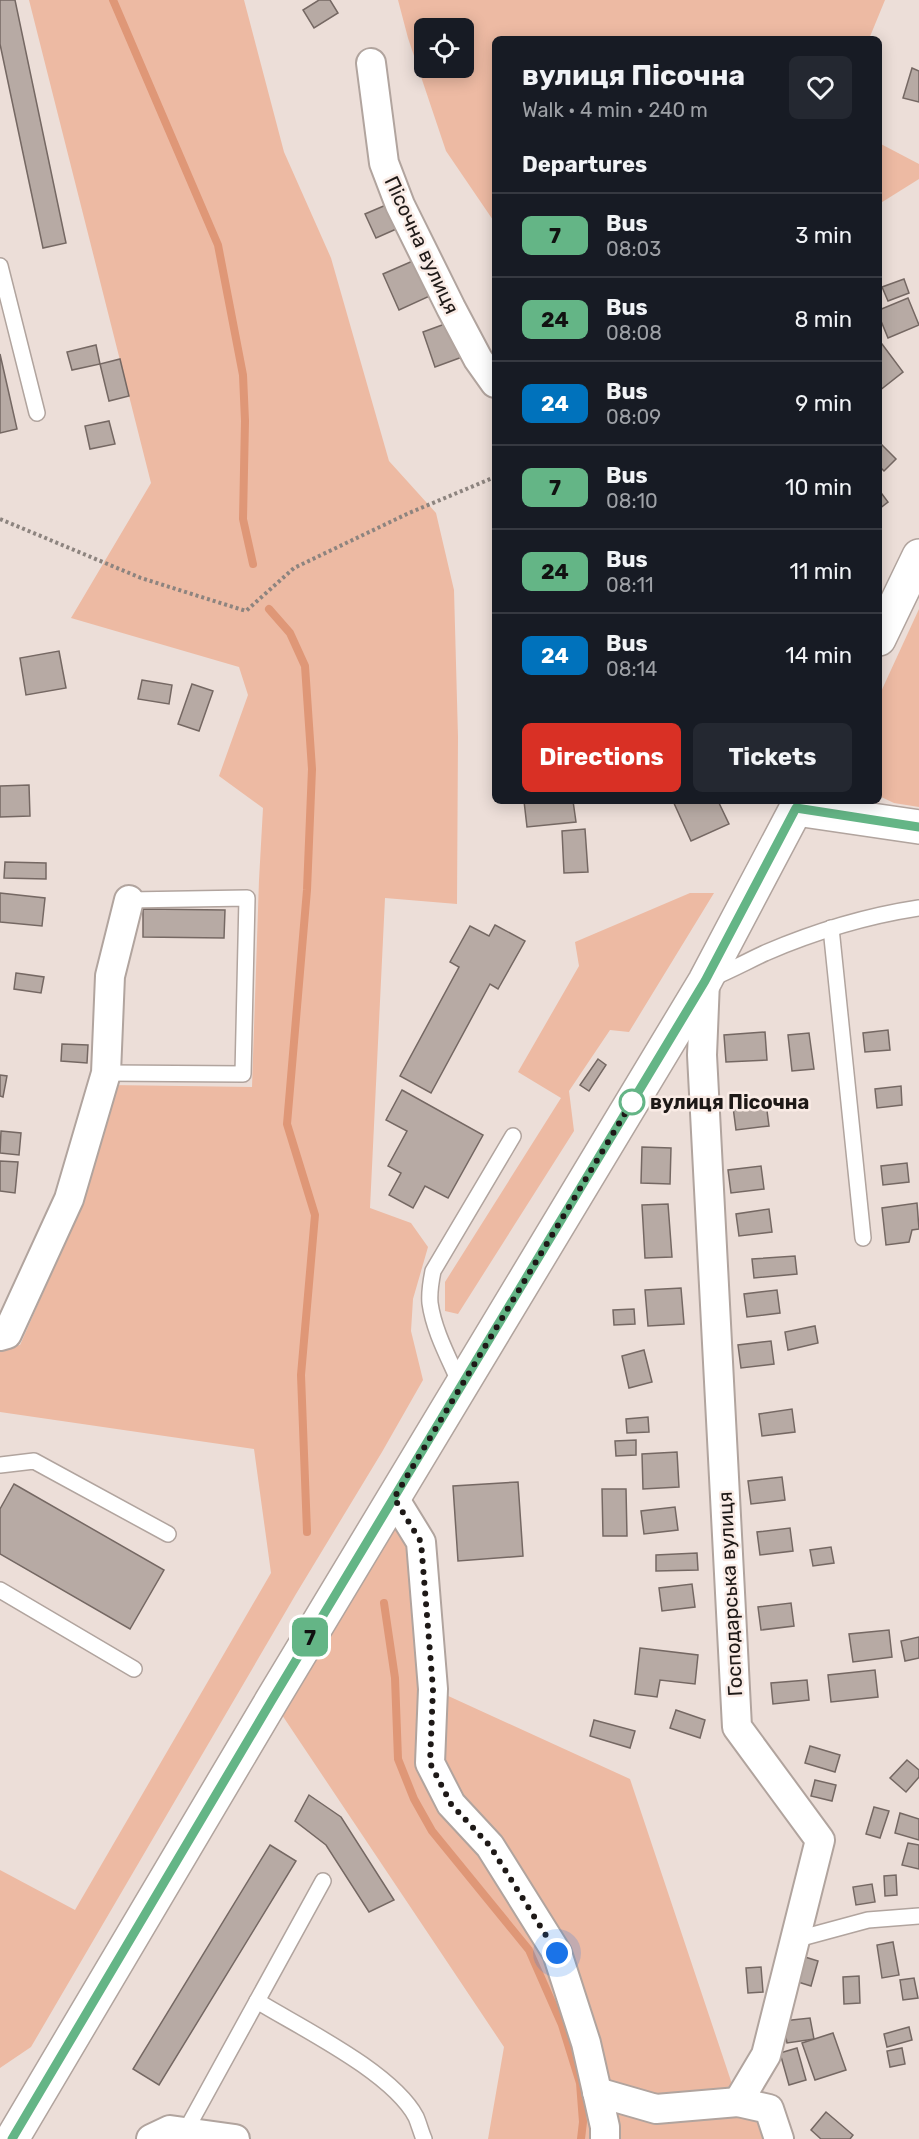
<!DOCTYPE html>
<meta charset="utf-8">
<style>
:root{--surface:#171b24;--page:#242831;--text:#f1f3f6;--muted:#9ea1a6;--line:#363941;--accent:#d93025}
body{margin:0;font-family:Rubik,sans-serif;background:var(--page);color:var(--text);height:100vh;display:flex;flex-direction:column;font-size:22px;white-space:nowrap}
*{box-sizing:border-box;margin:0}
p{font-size:20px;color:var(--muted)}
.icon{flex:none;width:33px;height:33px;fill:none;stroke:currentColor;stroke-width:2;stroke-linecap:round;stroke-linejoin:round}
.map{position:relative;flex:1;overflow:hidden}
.details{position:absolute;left:492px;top:36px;width:390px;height:768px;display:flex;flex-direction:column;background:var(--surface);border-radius:9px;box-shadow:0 3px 15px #0003}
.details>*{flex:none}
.badge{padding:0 12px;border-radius:9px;font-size:21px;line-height:39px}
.fabs{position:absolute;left:414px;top:18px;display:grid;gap:12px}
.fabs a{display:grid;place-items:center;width:60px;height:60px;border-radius:9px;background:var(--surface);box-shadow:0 3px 15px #0003;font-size:30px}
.you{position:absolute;width:30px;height:30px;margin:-15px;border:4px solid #fff;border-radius:50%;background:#1a73e8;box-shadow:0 0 0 9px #1a73e833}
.map>.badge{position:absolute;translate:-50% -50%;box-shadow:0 0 0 3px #fff}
h2{padding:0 30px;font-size:22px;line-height:54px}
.round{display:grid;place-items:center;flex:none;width:63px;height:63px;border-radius:9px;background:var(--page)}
.overview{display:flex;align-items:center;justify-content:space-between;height:102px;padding:0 30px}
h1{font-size:28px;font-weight:700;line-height:45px}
.action{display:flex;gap:12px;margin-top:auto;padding:12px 30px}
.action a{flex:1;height:69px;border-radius:9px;background:var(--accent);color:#fff;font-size:24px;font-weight:700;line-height:69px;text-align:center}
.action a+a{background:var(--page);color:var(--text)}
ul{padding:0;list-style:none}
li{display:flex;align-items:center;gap:18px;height:84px;padding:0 30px;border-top:2px solid var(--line)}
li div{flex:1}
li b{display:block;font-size:22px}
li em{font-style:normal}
li .badge{min-width:66px;font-weight:700;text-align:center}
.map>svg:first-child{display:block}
.green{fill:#edbaa3;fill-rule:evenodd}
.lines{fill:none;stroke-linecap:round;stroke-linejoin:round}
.stream{stroke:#df9777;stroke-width:8}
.building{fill:#b7aaa4;stroke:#756863;stroke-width:1.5}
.service-casing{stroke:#b1a49e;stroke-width:18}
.minor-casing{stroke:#b1a49e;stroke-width:32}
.primary-casing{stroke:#b1a49e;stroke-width:36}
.path{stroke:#8d847f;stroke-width:4;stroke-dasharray:3 3;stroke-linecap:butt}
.service{stroke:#fff;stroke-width:15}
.minor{stroke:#fff;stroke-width:28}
.primary{stroke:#fff;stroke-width:33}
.line-casing{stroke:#fff;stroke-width:14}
.line{stroke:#64b586;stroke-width:9}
.walk{stroke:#1e1917;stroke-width:6;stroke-dasharray:0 10.8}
.stop-dot{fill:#fff;stroke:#64b586;stroke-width:3}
.labels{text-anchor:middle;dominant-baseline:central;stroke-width:5;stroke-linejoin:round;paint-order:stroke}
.street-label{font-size:20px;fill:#1e1917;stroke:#f9ebe5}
.stop-label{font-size:20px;font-weight:bold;fill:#1e1917;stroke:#f9ebe5;text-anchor:start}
</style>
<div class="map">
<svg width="919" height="2139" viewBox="0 0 919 2139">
<rect width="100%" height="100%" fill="#ecded8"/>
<g class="green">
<polygon points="29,0 244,0 284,152 331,258 389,461 436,513 454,590 458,737 457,904 385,898 370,1208 411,1223 428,1247 413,1299 411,1331 423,1380 382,1452 296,1594 31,2047 0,2068 0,1870 75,1910 271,1573 254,1449 0,1412 0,1347 20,1345 84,1200 110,1085 252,1087 259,880 263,808 219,776 248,695 239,667 71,618 151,483"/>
<path d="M398,0h487l-16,39h-374v184l-49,-72 -38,-113zM424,28h40v40h-40z"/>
<polygon points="879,143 919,164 919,179 879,204"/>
<polygon points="919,609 919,807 894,803 879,796 879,696"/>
<polygon points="690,893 714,893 629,1032 610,1030 569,1091 574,1131 458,1314 445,1311 445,1282 561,1098 518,1072 579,966 575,942"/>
<polygon points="394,1498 421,1542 433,1689 630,1779 738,2102 779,2139 488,2139 504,2047 272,1700"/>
</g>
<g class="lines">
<g class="stream">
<polyline points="113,0 218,245 243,375 245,421 243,519 253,564"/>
<polyline points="269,609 290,633 305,666 312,769 307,890 287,1124 315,1215 301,1375 307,1532"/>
<polyline points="384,1603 395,1678 398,1759 414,1799 432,1831 529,1950 562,2025 580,2083 583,2122 581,2139"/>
</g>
</g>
<g class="building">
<polygon points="0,0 15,0 66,243 43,248 0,44"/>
<polygon points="319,0 330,0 338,13 314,28 303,10"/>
<polygon points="912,68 919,71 919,102 903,98"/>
<polygon points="393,202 403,226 376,238 365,214"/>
<polygon points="415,260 432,295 399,310 383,274"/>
<polygon points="904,279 909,293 888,301 882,287"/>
<polygon points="908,298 919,325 888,338 879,316 879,310"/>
<polygon points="453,321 465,356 435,367 423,332"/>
<polygon points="882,344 903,372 879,391 879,346"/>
<polygon points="96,345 100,364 72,370 67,352"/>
<polygon points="0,354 17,429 0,433"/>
<polygon points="120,359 129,396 109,401 100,364"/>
<polygon points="109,421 115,444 90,449 85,426"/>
<polygon points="879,442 896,459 884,471 879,466"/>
<polygon points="879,490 888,502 879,509"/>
<polygon points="59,651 66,688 26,695 20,658"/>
<polygon points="142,680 172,685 169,704 138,699"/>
<polygon points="192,684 213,691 199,731 178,724"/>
<polygon points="29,785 30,816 0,817 0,786"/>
<polygon points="524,801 573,801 576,822 527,827"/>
<polygon points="673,801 718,801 729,824 691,841"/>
<polygon points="585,829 588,872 564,873 562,831"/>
<polygon points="5,862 46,863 46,879 4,878"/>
<polygon points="0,893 45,898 42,926 0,922"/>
<polygon points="143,909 225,910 224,938 143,937"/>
<polygon points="495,925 525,941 498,989 490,984 431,1093 400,1076 459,967 450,962 470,926 489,936"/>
<polygon points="16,973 44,977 41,993 14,989"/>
<polygon points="888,1030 890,1050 865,1052 863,1033"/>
<polygon points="765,1032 767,1060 726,1062 724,1035"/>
<polygon points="809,1033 814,1069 792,1071 788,1035"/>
<polygon points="62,1044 88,1045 87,1063 61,1061"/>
<polygon points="598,1059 606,1065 589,1091 580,1085"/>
<polygon points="0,1075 7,1076 3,1097 0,1096"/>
<polygon points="901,1086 902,1105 877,1108 875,1089"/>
<polygon points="402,1090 483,1135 448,1198 425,1186 413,1208 389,1195 401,1173 388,1166 407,1131 386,1120"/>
<polygon points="766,1103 769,1126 736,1130 733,1107"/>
<polygon points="1,1131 21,1133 19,1155 0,1153"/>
<polygon points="642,1147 671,1148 670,1184 641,1183"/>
<polygon points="0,1161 18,1162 15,1193 0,1191"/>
<polygon points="907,1163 909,1182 883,1185 881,1166"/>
<polygon points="761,1166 764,1189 731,1193 728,1170"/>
<polygon points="917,1203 919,1229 912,1230 909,1242 886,1245 882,1208"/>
<polygon points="668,1204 672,1257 645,1258 642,1205"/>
<polygon points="769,1209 772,1232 739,1236 736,1214"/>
<polygon points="795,1256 797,1274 754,1278 752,1259"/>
<polygon points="681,1288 684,1324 648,1326 645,1290"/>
<polygon points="777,1290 780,1313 747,1317 744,1294"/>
<polygon points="634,1309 635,1324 614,1325 613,1310"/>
<polygon points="815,1326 818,1343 788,1350 785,1332"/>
<polygon points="771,1341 774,1364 741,1368 738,1345"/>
<polygon points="644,1350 652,1382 629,1388 622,1356"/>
<polygon points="792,1409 795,1432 762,1436 759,1414"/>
<polygon points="648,1417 649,1432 627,1433 626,1419"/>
<polygon points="636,1440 636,1455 616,1456 615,1441"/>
<polygon points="677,1452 679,1487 643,1489 642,1454"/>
<polygon points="782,1477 785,1500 751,1504 748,1481"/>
<polygon points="518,1482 523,1556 458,1561 453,1486"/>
<polygon points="14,1484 164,1570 130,1629 0,1554 0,1509"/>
<polygon points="602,1489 626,1489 627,1536 603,1536"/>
<polygon points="675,1507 678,1530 644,1534 641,1511"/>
<polygon points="790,1528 793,1551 760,1555 757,1532"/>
<polygon points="831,1547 834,1563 813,1566 810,1550"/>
<polygon points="697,1553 698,1570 656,1571 656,1555"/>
<polygon points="692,1584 695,1607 662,1611 659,1588"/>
<polygon points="791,1603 794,1626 761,1630 758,1607"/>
<polygon points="889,1630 892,1657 853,1662 849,1634"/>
<polygon points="919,1637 919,1658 905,1661 901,1641"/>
<polygon points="640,1648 698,1655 695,1684 660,1680 657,1697 635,1694"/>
<polygon points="875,1670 878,1697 831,1702 828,1675"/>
<polygon points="807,1680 809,1700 773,1704 771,1683"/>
<polygon points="676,1710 705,1720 700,1738 670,1728"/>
<polygon points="594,1720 635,1731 630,1748 590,1736"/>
<polygon points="810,1746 840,1755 835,1772 805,1763"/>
<polygon points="907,1760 919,1770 919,1777 906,1792 890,1778"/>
<polygon points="815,1780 836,1785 832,1801 811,1796"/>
<polygon points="309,1795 341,1817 394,1900 369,1912 326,1845 295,1821"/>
<polygon points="874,1807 889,1811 880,1838 866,1834"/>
<polygon points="900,1813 919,1819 919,1840 895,1833"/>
<polygon points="908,1843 919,1845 919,1869 902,1865"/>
<polygon points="270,1845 296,1861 159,2085 133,2069"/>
<polygon points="896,1875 897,1895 885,1896 884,1876"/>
<polygon points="872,1884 875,1902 856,1905 853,1887"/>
<polygon points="893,1942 899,1975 882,1978 877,1945"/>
<polygon points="805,1957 818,1961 811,1986 798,1982"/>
<polygon points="761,1967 763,1992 748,1993 746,1968"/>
<polygon points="859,1976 860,2003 844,2004 843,1977"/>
<polygon points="914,1978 918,1998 903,2000 900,1980"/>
<polygon points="810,2018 814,2039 787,2043 783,2021"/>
<polygon points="909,2027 912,2040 887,2047 884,2034"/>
<polygon points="833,2033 846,2070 815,2080 802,2043"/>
<polygon points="797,2048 806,2080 789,2085 780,2053"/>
<polygon points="902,2048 905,2064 890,2067 887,2051"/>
<polygon points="826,2112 853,2135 850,2139 821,2139 811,2130"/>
</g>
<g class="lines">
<defs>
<g id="service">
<polyline points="0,266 37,413"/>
<polyline points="831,928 863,1238"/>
<path d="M710,979c19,-8 36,-17 55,-26 49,-21 101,-37 154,-45"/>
<polyline points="106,1073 243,1074 247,898 129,900"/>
<path d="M461,1386c-11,-26 -27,-54 -31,-83 -1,-11 1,-22 3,-32l80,-135"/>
<polyline points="0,1465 34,1461 168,1534"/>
<polyline points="0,1590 134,1669"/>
<polyline points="794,1940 868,1920 919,1916"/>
<path d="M257,2001c44,27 135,71 159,116 3,7 5,15 8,22"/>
<polyline points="185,2132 323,1881"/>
</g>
<g id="minor">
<polyline points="371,63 384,163 400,205 451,308 478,359 495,383"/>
<polyline points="705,981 702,1055 737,1727 820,1840 766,2055 738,2102 769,2109 779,2139"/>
<polyline points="0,1336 7,1334 69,1199 106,1073 110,976 129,900"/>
<polyline points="394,1498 421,1542 433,1689 430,1763 451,1804 490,1846 557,1953 586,2043 605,2127 605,2139"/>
<polyline points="597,2092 656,2109 738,2102"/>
<polyline points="151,2139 170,2130 235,2139"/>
</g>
<g id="primary">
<polyline points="879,639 919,556"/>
<polyline points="796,809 919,827"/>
<polyline points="12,2139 272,1700 705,981 800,801"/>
</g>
</defs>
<use href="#service" class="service-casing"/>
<use href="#minor" class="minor-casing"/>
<use href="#primary" class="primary-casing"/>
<polyline class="path" points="0,519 141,578 246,611 294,568 409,513 495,477"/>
<use href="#service" class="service"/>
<use href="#minor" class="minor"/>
<use href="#primary" class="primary"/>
</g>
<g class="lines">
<defs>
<polyline id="line" points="12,2139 272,1700 705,981 796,808 919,827"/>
</defs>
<use href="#line" class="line-casing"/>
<use href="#line" class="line"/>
<polyline class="walk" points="557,1953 490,1846 451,1804 430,1763 433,1689 421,1542 394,1498 632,1102"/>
</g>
<circle class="stop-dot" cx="632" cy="1102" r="12"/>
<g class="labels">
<g class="street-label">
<text transform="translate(422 245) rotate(65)">Пісочна вулиця</text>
<text transform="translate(730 1594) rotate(-93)">Господарська вулиця</text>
</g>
<g class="stop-label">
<text x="650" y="1102">вулиця Пісочна</text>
</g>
</g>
</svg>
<div class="fabs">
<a><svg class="icon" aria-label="locate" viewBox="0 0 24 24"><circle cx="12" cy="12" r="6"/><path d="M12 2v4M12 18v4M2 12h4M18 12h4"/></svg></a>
</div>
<div class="you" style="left:557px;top:1953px"></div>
<b class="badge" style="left:310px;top:1637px;background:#64b586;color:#111">7</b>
<section class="details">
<div class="overview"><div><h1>вулиця Пісочна</h1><p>Walk · 4 min · 240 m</p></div><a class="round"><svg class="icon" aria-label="heart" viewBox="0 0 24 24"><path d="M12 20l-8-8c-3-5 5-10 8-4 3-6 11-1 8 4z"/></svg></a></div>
<h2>Departures</h2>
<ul>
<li><span class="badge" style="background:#64b586;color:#111">7</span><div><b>Bus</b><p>08:03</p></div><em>3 min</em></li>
<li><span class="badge" style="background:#64b586;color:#111">24</span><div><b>Bus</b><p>08:08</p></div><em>8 min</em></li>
<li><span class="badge" style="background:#0072bc;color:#fff">24</span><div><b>Bus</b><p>08:09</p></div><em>9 min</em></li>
<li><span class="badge" style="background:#64b586;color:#111">7</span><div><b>Bus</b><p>08:10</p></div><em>10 min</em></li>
<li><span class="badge" style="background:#64b586;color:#111">24</span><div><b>Bus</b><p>08:11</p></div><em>11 min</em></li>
<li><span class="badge" style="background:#0072bc;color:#fff">24</span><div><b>Bus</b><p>08:14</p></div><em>14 min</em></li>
</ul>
<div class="action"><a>Directions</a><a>Tickets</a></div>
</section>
</div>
